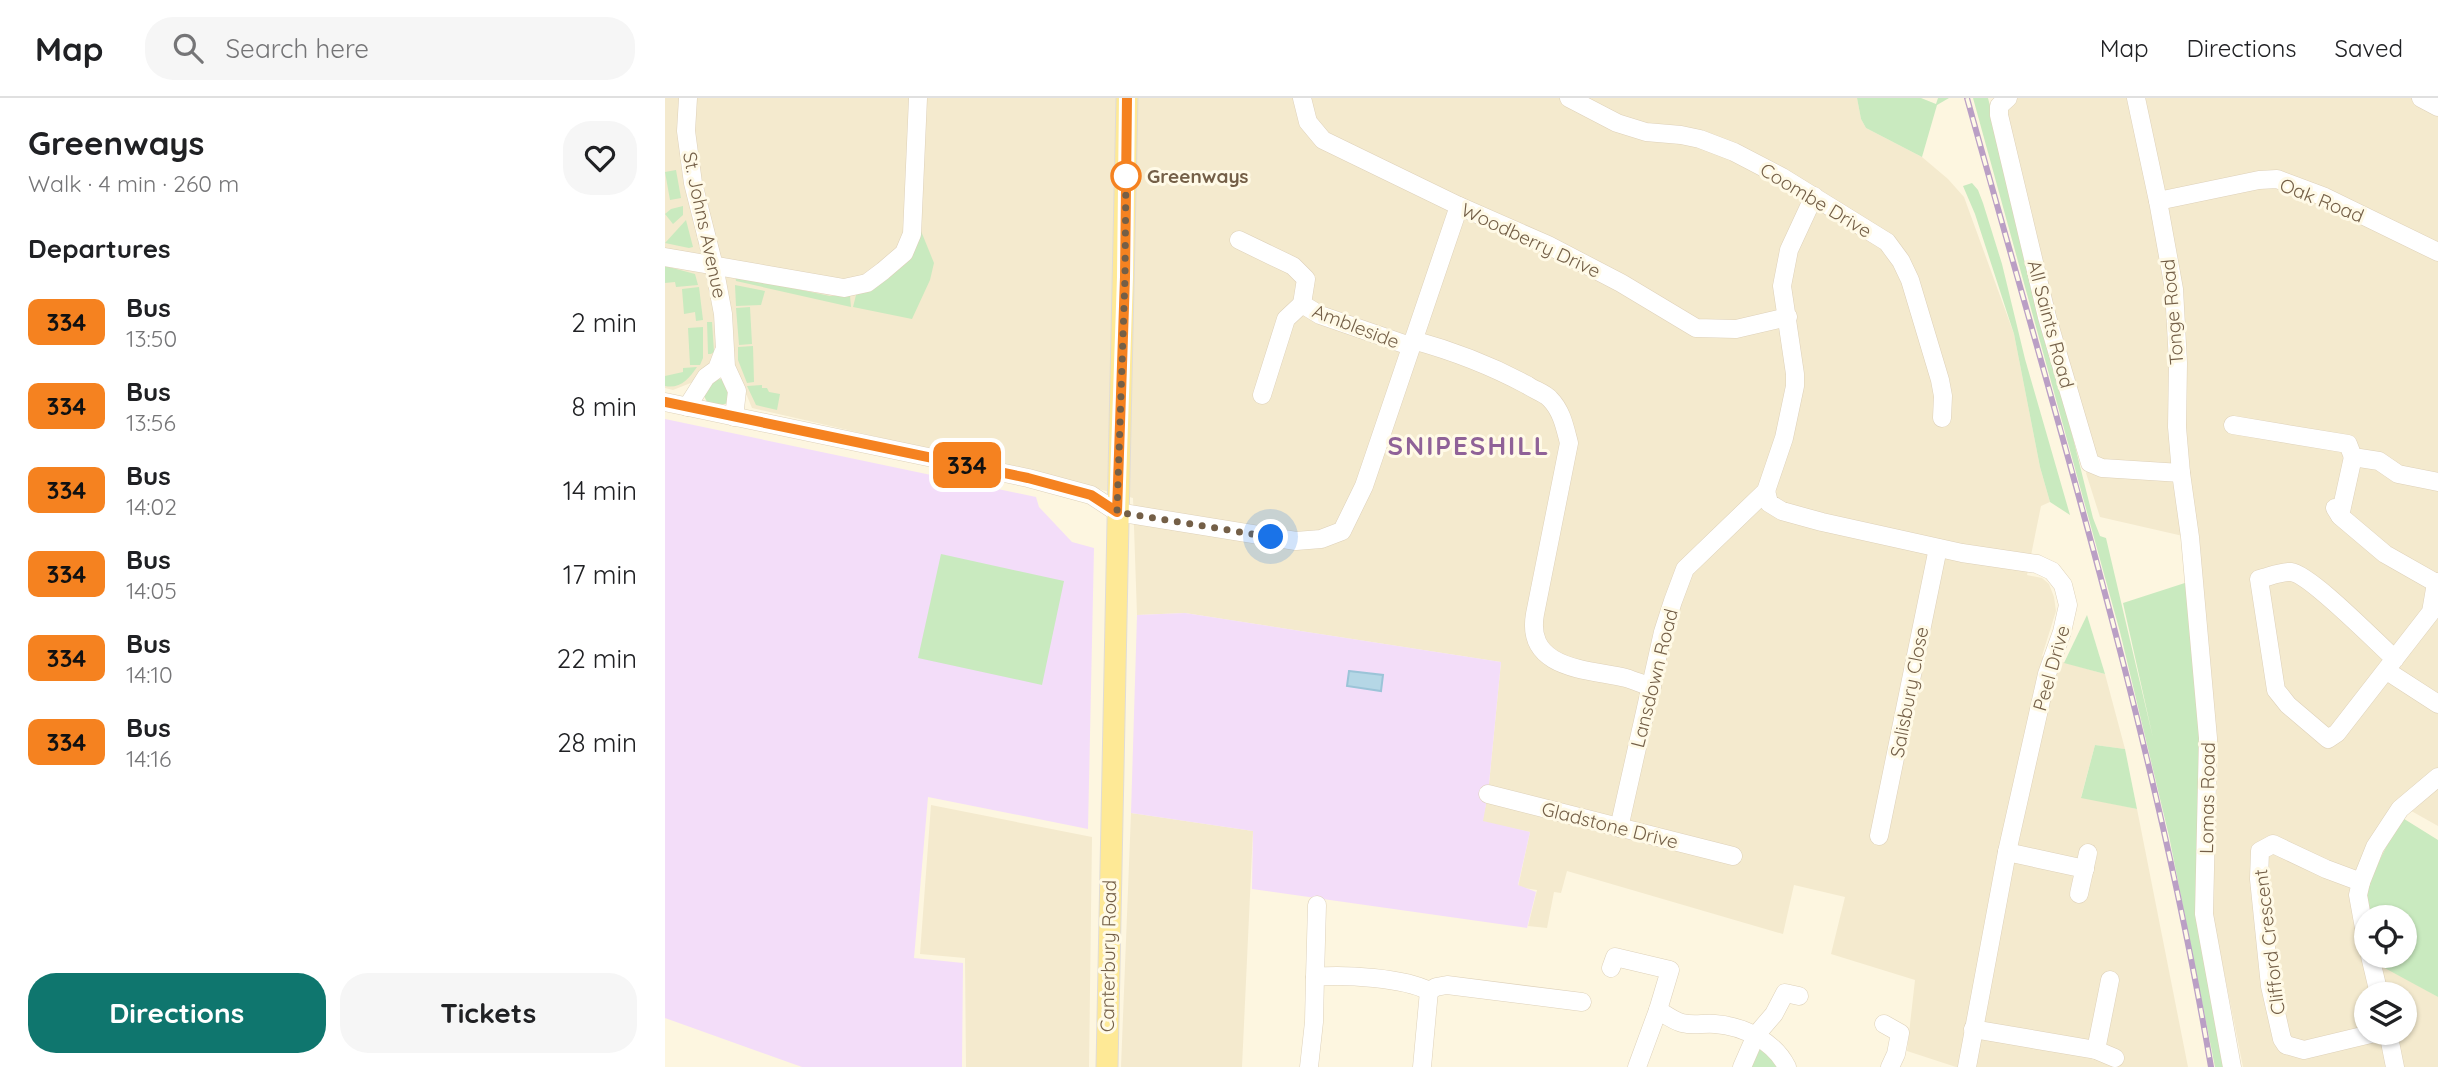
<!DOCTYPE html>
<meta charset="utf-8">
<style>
:root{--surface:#fff;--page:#f6f6f6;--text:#202124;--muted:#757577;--line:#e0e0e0;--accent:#0f766e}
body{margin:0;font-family:Quicksand,sans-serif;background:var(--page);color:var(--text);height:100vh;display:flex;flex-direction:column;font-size:26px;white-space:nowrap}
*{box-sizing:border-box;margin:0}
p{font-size:23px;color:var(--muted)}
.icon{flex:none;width:38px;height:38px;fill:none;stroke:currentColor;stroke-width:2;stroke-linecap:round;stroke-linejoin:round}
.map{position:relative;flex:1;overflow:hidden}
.details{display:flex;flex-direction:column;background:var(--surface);width:665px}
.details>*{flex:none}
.badge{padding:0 14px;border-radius:10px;font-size:24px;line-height:46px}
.buttons{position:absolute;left:1689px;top:807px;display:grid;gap:14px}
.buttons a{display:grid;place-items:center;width:63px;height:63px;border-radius:50%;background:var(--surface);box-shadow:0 2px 5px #0004;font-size:35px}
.you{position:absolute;width:35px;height:35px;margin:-18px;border:5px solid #fff;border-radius:50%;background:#1a73e8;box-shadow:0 0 0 10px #1a73e833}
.map>.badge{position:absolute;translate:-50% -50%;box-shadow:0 0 0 4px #fff}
h2{padding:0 28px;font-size:26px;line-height:63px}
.round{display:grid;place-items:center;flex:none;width:74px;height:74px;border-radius:28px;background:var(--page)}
.headline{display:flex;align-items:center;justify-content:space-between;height:119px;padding:0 28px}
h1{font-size:33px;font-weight:700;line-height:52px}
.primary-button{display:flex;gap:14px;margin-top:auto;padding:14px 28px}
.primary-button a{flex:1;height:80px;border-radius:28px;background:var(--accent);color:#fff;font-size:28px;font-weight:700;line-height:80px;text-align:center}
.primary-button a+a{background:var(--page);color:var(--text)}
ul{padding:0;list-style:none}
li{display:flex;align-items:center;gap:21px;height:84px;padding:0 28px}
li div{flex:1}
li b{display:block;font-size:26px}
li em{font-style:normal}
li .badge{min-width:77px;font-weight:700;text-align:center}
header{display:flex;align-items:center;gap:42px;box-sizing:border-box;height:98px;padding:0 35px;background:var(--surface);border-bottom:2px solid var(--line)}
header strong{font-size:33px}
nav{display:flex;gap:38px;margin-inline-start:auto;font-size:24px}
.search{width:490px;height:63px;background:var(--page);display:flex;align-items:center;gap:18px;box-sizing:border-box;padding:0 24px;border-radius:28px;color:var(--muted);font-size:26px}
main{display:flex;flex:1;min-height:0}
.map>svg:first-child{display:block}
.residential{fill:#f4eace;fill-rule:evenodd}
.education{fill:#f3ddf9}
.green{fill:#c9eabf}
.water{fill:#b5d7e6;stroke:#9bc4d8;stroke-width:2}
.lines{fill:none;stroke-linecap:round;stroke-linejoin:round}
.minor-casing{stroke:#ded1b9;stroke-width:19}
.major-casing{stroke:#e0dcd7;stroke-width:23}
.minor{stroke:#fff;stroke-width:18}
.major{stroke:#fee996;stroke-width:21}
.rail-casing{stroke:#ba9fc5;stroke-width:6}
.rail{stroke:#fffae7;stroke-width:3.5;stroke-dasharray:10;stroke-linecap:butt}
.line-casing{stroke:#fff;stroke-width:16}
.line{stroke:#f58220;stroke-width:10}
.walk{stroke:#745f47;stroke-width:7;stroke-dasharray:0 12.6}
.stop-dot{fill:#fff;stroke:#f58220;stroke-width:3.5}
.labels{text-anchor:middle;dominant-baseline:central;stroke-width:6;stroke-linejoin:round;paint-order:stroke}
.stop-label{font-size:19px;font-weight:bold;fill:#745f47;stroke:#fffae7;text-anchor:start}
.street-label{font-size:19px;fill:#745f47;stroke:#fffae7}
.district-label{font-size:26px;font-weight:bold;letter-spacing:2px;fill:#8f6298;stroke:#fffae7}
</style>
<header>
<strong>Map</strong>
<div class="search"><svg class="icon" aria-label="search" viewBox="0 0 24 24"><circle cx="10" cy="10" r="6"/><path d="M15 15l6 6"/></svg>Search here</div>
<nav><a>Map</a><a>Directions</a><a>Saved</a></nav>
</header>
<main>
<section class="details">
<div class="headline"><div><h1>Greenways</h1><p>Walk · 4 min · 260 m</p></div><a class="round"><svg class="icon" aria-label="heart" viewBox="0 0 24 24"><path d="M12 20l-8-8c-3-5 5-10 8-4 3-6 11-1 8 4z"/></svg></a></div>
<h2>Departures</h2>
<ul>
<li><span class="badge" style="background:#f58220;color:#111">334</span><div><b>Bus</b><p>13:50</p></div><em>2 min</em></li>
<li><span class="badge" style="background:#f58220;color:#111">334</span><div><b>Bus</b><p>13:56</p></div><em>8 min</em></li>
<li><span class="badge" style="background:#f58220;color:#111">334</span><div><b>Bus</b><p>14:02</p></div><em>14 min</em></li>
<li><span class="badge" style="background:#f58220;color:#111">334</span><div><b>Bus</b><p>14:05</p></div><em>17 min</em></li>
<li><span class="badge" style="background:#f58220;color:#111">334</span><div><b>Bus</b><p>14:10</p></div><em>22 min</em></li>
<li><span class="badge" style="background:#f58220;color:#111">334</span><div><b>Bus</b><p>14:16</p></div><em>28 min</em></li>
</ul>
<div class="primary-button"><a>Directions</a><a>Tickets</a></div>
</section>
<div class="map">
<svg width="1773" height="969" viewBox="0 0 1773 969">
<rect width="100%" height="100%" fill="#fdf6e0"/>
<g class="residential">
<polygon points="0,0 1192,0 1196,21 1201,30 1257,59 1283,81 1299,99 1349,236 1375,369 1385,404 1376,408 1362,477 1377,480 1384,486 1389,499 1391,513 1377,558 1440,576 1460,651 1430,647 1416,699 1472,711 1523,969 1291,969 1242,953 1250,882 1166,856 1180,799 1129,787 1118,836 902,773 896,795 889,794 882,830 863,828 872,792 853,789 865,734 817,724 823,696 836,564 520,515 472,517 468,400 391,380 87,310 82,298 67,277 33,282 8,292 0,290"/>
<path d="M1337,0h436v728l-32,-18 -40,109v39l72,41v70h-195l-31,-156 6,-160 -22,-212 -96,-22 -14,-44 10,-15 -42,-145zM1701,896h39v38h-39z"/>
<polygon points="266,707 427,739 424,969 301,969 300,860 255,856"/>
<polygon points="466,715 588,733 577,969 456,969"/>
</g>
<g class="education">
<polygon points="0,321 371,399 374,409 407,444 429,450 423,731 263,699 249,860 298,865 297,969 137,969 0,920"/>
<polygon points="520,515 836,564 823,696 818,723 865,734 853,787 871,794 862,830 587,791 588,733 466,715 472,517"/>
</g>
<g class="green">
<polygon points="1192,0 1256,0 1271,6 1273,0 1284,0 1272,7 1257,59 1201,30 1196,21"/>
<polygon points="1308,0 1323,0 1428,420 1435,438 1441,440 1488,640 1458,505 1526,483 1540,660 1532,817 1563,969 1550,969 1504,738 1455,534"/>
<polygon points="11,72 16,100 5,102 0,74"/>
<polygon points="1307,85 1313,92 1318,105 1337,166 1360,261 1405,417 1385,404 1375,369 1349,236 1310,116 1298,88"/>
<polygon points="18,108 18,117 8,126 0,116 6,111"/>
<polygon points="21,122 28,149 24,150 0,145"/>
<polygon points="256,133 269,165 265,182 247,221 188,209 191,197 214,186"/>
<polygon points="0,168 30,176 33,187 11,189 10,184 0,185"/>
<polygon points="70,178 165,198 185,198 186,209 71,183"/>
<polygon points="70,187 100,193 96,207 71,208"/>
<polygon points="34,189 38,222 31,223 30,214 19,216 17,191"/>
<polygon points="85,209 87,246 74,247 71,210"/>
<polygon points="42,224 47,224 49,254 46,256 43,256"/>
<polygon points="38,229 38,260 35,267 25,267 23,230"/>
<polygon points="88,248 89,284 82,285 73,262 73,249"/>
<path d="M32,269c-8,12 -17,22 -32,19v-10l18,-4v-4z"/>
<polygon points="57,281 65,287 64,305 55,307 42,304 38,296 46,282"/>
<polygon points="97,287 97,290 102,290 104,294 115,296 112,312 91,307 82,288"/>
<polygon points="276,456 399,483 377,587 253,560"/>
<polygon points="1422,517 1440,576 1399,565"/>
<polygon points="1430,647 1460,651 1472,711 1416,700"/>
<polygon points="1736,719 1773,742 1773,899 1716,868 1714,858 1740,858 1740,819 1706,819 1700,792"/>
<polygon points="1092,950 1100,953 1113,969 1086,969"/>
</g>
<polygon class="water" points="684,573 718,577 716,593 682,588"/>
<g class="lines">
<defs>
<g id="minor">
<polyline points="23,0 21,33 28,85 49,168 58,216 61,269 72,293 69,319"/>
<polyline points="637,0 643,24 658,42 794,108 883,147 956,185 1031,230 1071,231 1123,219"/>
<polyline points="904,0 952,25 981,34 1016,37 1035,41 1069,54 1117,79 1222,144 1236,163 1245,182 1275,282 1278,298 1277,320"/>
<polyline points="1343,0 1334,8 1334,17 1382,219 1425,365 1437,370 1516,375"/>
<polyline points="1471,0 1493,103 1509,191 1513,265 1512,329 1516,375 1525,439 1543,640 1539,816 1567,969"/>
<polyline points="1756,0 1773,9"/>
<polyline points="1493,103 1594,82 1612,81 1660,99 1773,154"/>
<polyline points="574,142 628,168 641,181 637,206 655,217 745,248"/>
<polyline points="0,159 179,190 202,185 218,173 239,155 247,136 253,0"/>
<path d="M748,242c40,11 77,25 114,45 7,5 18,8 23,14 12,12 15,29 19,44l-34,171c-10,56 53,55 91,64 9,3 17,6 26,9"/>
<polyline points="597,297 621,221 637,206"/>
<polyline points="0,304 363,380 426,397 452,414 631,443 656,441 677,433 699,388 794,108"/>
<polyline points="22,309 41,279 52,271 58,255"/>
<polyline points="1568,327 1683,346 1688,359 1714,363 1733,376 1773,384"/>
<polyline points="1101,393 1104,405 1117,413 1157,424 1297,455 1372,466 1387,473 1398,487 1403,507 1397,534 1382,576 1342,754 1302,969"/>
<polyline points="1670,410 1675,418 1720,456 1771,485"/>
<polyline points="1675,418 1688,359"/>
<path d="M1730,561c-18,-16 -85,-85 -104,-87 -9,-1 -23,5 -32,7l17,111 12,15 40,34 9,-6 94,-121 5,-29 2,-1"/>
<polyline points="1722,573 1773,606"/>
<polyline points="823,696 1068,758"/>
<polyline points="954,730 998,534 1008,503 1020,471 1101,393 1119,340 1130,288 1130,276 1117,188 1124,152 1149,98"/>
<polyline points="1214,738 1273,450"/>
<polyline points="1342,754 1420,771"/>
<polyline points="1696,784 1661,771 1608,746 1595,753 1594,781 1605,888 1617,941 1621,947 1639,952 1714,934"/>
<polyline points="1414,796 1423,755"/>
<polyline points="1701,841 1693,797 1696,784 1710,749 1735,711 1773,679"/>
<polyline points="1705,858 1714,896"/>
<polyline points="946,870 950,859 1005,872 993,912"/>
<polyline points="650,879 652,807"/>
<polyline points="764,893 771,889 782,887 917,904"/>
<polyline points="1219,926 1235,935 1231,956 1225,969"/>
<polyline points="1308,931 1431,952 1450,960"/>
<polyline points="1723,934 1730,969"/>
<polyline points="1431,952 1445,882"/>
<path d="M644,969l5,-45 1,-45c29,-3 90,1 114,14"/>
<polyline points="757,969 764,893"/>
<path d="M972,969l21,-57c8,5 16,11 24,13 12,3 21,0 33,1 28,2 59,17 72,43"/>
<polyline points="1077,969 1091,937 1109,916 1120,895 1134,898"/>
</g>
<path id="major" d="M442,969c4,-323 15,-646 20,-969"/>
</defs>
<use href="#minor" class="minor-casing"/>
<use href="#major" class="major-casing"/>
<use href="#minor" class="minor"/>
<use href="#major" class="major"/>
<defs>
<path id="rail" d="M1302,0c89,321 188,640 244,969"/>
</defs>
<use href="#rail" class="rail-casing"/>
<use href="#rail" class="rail"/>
</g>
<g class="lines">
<defs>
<polyline id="line" points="0,304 363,380 426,397 452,414 460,179 462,0"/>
</defs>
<use href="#line" class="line-casing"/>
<use href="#line" class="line"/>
<polyline class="walk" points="461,78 461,75 460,179 452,414 606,439"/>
</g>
<circle class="stop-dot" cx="461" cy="78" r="14"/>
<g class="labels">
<g class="stop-label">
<text x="482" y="78">Greenways</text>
</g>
<g class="street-label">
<text transform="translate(1151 102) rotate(31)">Coombe Drive</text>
<text transform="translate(1657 102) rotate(22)">Oak Road</text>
<text transform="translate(40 127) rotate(78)">St. Johns Avenue</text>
<text transform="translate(866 142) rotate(25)">Woodberry Drive</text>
<text transform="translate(1507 214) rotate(-95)">Tonge Road</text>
<text transform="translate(1386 226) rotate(75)">All Saints Road</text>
<text transform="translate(691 228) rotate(21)">Ambleside</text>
<text transform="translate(1386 570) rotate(-74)">Peel Drive</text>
<text transform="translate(989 580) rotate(-76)">Lansdown Road</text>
<text transform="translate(1244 594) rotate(-79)">Salisbury Close</text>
<text transform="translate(1542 700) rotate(-89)">Lomas Road</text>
<text transform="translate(945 727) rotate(14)">Gladstone Drive</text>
<text transform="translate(1604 844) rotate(-97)">Clifford Crescent</text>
<text transform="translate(443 858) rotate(-89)">Canterbury Road</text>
</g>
<g class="district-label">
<text x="804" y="347">SNIPESHILL</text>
</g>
</g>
</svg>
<div class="buttons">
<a><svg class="icon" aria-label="locate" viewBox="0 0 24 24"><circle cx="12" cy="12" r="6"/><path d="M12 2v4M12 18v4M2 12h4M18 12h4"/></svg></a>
<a><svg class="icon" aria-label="layers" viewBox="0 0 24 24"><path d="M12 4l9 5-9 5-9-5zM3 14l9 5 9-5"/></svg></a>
</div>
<div class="you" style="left:606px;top:439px"></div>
<b class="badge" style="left:302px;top:367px;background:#f58220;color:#111">334</b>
</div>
</main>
